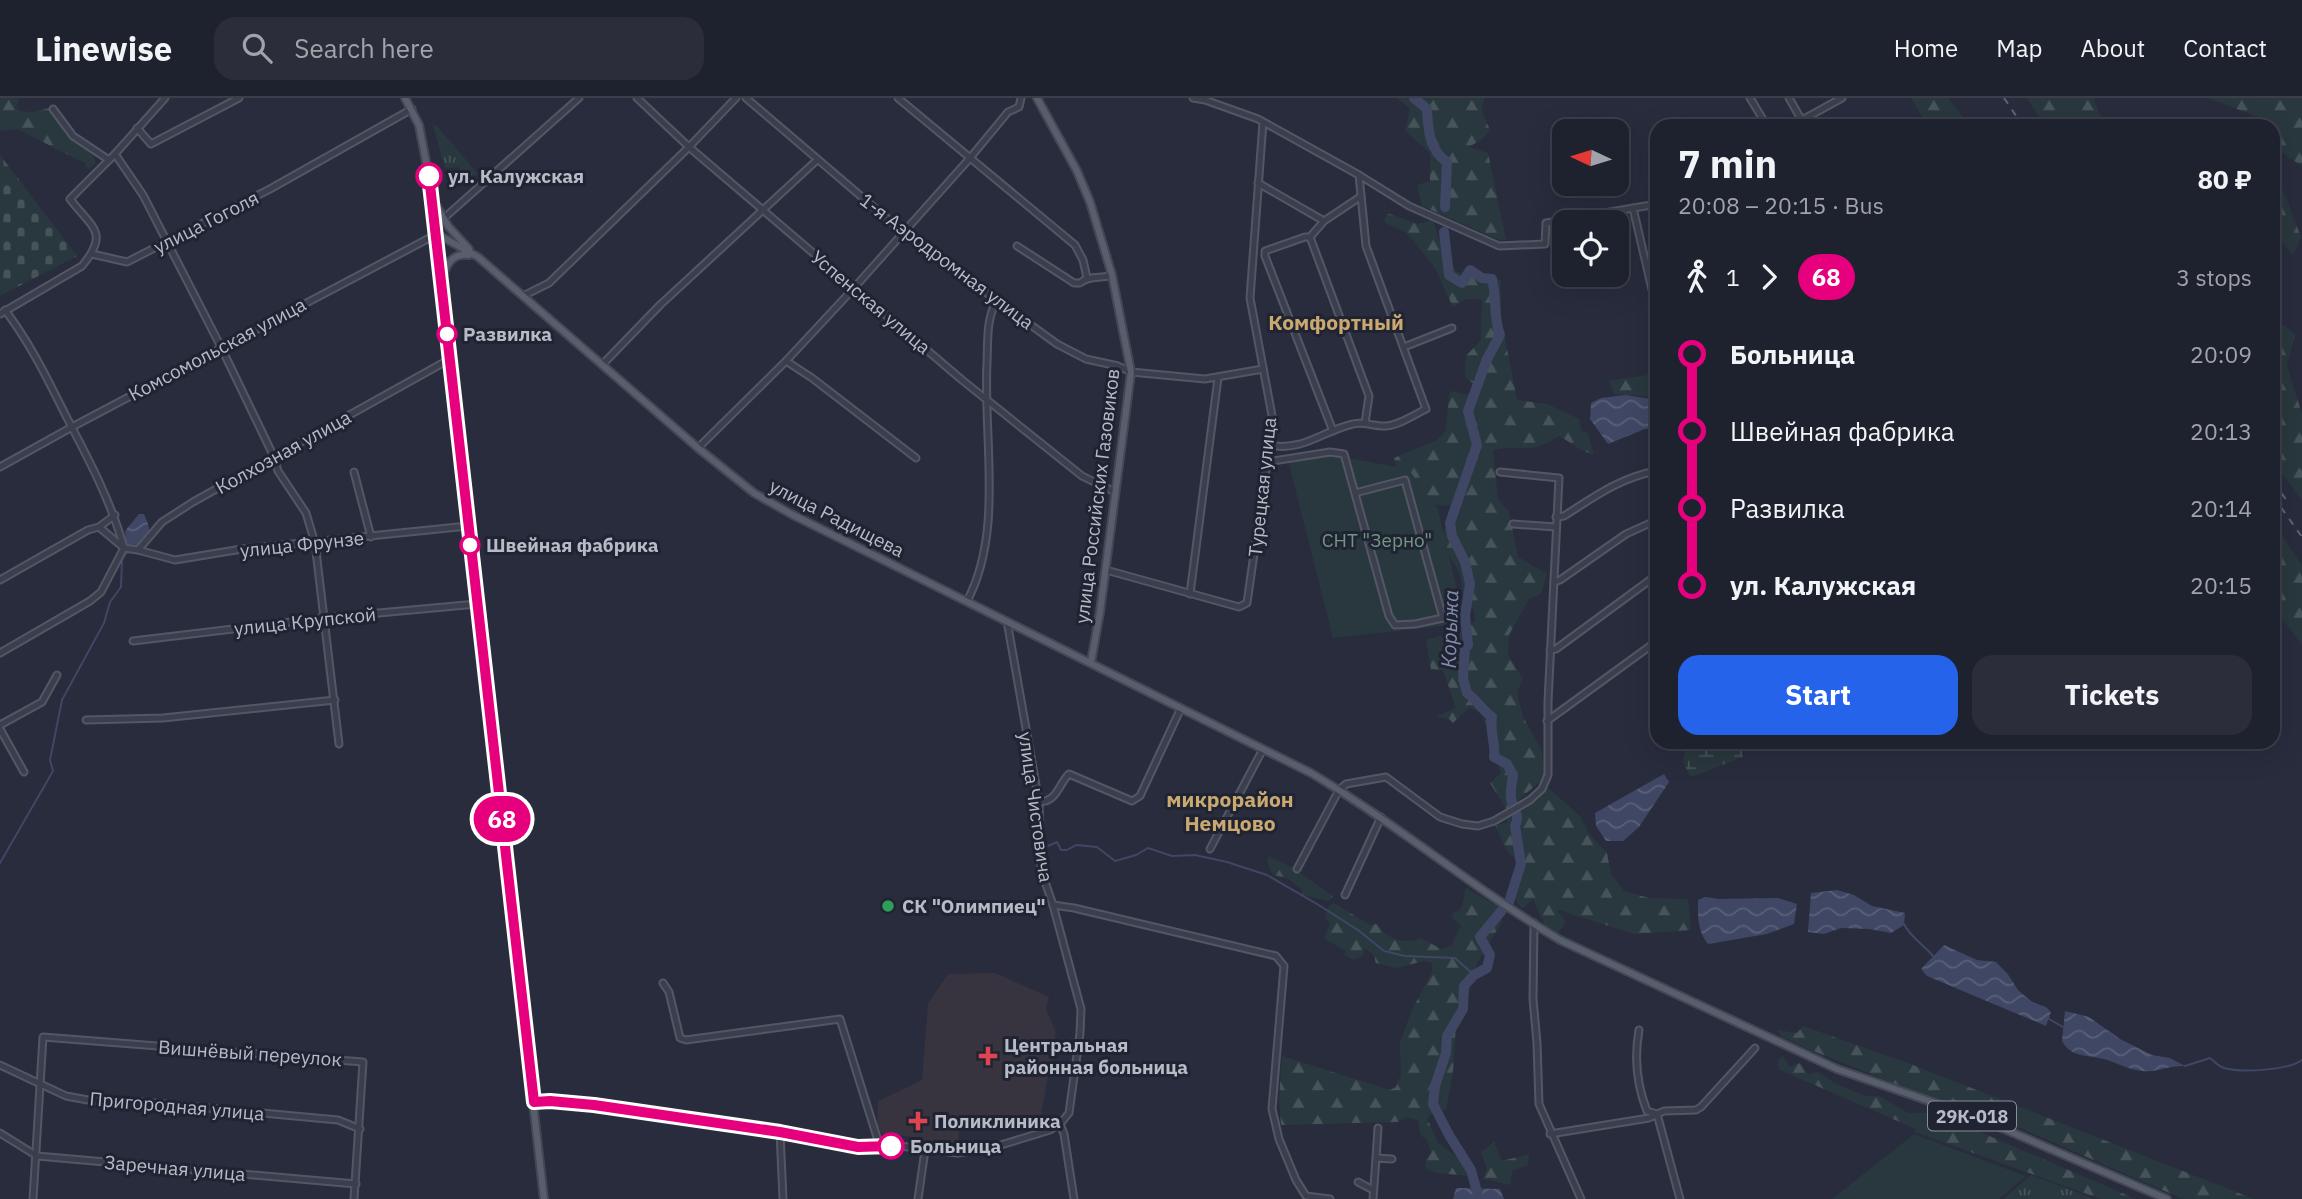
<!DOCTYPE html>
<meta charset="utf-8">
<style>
:root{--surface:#1e212e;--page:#2b2e3a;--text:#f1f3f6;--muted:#a1a3aa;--line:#3c3e4a;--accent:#2563eb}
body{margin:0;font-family:"IBM Plex Sans",sans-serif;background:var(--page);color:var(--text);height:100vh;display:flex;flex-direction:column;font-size:26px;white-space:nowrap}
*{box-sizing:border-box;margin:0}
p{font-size:23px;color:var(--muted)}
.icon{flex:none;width:38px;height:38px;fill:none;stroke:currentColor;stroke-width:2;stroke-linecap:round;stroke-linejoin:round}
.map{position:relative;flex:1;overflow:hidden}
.details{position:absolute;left:1650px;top:21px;width:630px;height:630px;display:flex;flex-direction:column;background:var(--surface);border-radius:21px;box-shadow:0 7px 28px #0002,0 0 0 2px var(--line)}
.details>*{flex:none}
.badge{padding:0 14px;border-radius:23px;font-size:24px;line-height:46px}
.needle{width:46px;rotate:274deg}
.controls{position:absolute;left:1552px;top:21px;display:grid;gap:14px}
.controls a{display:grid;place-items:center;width:77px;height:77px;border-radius:14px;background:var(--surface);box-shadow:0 7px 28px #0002,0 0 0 2px var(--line);font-size:35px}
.map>.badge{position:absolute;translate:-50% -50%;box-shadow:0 0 0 4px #fff}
.legs{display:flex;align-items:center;gap:10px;height:77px;padding:0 28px;font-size:23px}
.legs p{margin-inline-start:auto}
.summary{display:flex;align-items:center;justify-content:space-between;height:119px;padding:0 28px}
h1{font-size:38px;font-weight:700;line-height:52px}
.primary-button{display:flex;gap:14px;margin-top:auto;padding:14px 28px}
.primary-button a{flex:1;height:80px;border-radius:21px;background:var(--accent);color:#fff;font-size:28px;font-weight:700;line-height:80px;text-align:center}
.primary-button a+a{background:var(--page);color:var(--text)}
ul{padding:0 28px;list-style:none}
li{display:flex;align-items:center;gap:24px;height:77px;font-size:26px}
li i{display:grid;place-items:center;width:10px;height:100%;margin:0 9px;background:currentColor}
li i::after{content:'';width:18px;height:18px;margin:-9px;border:5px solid;border-radius:50%;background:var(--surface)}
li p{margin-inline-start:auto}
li:first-child i{background:linear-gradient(#0000 50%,currentColor 0)}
li:last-child i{background:linear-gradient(currentColor 50%,#0000 0)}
header{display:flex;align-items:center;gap:42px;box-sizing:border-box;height:98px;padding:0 35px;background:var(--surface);border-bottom:2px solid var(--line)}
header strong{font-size:33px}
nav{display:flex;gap:38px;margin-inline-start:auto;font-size:24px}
.search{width:490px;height:63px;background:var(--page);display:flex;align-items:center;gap:18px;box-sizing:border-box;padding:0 24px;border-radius:21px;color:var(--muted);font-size:26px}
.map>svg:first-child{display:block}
.medical{fill:#37333f}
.grass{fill:url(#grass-tufts)}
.forest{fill:url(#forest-firs)}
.wetland{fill:url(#wetland-marsh)}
.cemetery{fill:url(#cemetery-stones)}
.garden{fill:#29383e}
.water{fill:url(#water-waves)}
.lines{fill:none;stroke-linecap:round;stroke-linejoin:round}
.stream{stroke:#3f4764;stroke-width:2}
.river{stroke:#3f4764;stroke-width:10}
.minor-casing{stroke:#535765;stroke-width:9}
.major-casing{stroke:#444856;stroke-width:10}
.minor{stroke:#3b3f4d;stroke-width:5}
.major{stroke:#595e6d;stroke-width:6}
.rail{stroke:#5e6274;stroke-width:2;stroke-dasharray:7 7;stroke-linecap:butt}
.line-1-casing{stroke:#fff;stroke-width:16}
.line-1{stroke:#e6007e;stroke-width:10}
.stop-1-dot{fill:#fff;stroke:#e6007e;stroke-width:3.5}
.leisure-dot{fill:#2e9e5b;stroke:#202432;stroke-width:2.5}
.health-dot{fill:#e0444e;stroke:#202432;stroke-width:2.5}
.labels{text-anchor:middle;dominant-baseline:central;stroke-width:6;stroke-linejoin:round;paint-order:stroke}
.shield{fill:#202432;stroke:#8a8e9b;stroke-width:2}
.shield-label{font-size:18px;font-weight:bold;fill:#b7bbc8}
.stop-label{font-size:19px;font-weight:bold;fill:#b7bbc8;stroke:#202432;text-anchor:start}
.street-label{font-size:19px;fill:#b7bbc8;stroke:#202432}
.park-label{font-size:19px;fill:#719681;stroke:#202432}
.poi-label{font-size:19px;font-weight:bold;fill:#b7bbc8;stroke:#202432;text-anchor:start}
.neighbourhood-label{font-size:21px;font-weight:bold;fill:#caa970;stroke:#202432}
.water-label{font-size:21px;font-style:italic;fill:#828cac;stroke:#202432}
</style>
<header>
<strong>Linewise</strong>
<div class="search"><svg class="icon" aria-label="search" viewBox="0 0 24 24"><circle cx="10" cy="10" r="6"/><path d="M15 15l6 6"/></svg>Search here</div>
<nav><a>Home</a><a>Map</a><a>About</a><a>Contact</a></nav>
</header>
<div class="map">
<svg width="2302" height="1101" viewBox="0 0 2302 1101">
<defs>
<pattern id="grass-tufts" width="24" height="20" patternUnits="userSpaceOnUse" patternTransform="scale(1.75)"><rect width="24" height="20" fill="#29383e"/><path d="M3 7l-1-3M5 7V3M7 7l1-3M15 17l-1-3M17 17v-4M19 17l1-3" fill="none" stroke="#465358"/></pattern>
<pattern id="forest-firs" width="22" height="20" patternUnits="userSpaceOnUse" patternTransform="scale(1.75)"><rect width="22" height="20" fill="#29383e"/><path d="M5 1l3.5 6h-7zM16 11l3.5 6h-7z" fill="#465358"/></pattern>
<pattern id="wetland-marsh" width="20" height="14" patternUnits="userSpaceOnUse" patternTransform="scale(1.75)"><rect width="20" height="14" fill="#29383e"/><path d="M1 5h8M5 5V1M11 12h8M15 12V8" fill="none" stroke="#465358"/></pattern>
<pattern id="cemetery-stones" width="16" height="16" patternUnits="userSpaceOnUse" patternTransform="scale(1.75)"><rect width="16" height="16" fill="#29383e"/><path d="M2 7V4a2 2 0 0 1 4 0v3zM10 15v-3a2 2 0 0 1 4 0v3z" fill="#465358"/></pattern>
<pattern id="water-waves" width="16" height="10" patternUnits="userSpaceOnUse" patternTransform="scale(1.75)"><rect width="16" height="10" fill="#3f4764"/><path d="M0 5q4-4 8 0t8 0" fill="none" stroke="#586079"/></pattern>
</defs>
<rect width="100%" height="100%" fill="#282c3d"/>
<polygon class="medical" points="995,875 1049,899 1046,911 1056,934 1040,1023 960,1023 958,1045 920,1043 920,1040 881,1035 877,1030 878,1003 922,982 928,905 948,876"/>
<g class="grass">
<polygon points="433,27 436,27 479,77 460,78 459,69 445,70"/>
<polygon points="2031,1077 2094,1101 2003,1101"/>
</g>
<g class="forest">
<polygon points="0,0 19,0 16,9 19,13 33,14 50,10 65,36 92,56 96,65 88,72 85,64 78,62 18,31 0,33"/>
<polygon points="1397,0 1485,0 1481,11 1490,32 1482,41 1469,49 1488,55 1506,142 1497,141 1422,108 1417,87 1430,83 1430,55 1405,33 1410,10"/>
<polygon points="1911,0 1948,0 1970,28 1945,28 1937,20 1923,20"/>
<polygon points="2027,0 2093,0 2105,28 2045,28"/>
<polygon points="2208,0 2302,0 2302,68 2273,49 2273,28 2263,28 2266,22"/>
<polygon points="2273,79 2285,97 2301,139 2293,157 2273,133"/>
<path d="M1387,115l30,11 16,-4 7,23 16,29 45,8v38l16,82 30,4 32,15 2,11 7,4 6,20c-12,-1 -23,-12 -35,-18 -30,20 -36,8 -66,14l5,49 11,12 9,46 29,17 -6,20 -12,5 -20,36 -1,20 15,24 -6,13 6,25 18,32 4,28 -38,33 -17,-27 11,-10 -19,-59 -13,-7 -16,16 -4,-4 -13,-2 20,-9 -13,-38 -12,-1 -5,-29 14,-4 15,7 7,-14 13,-7 -1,-12 -11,-12c-1,-19 -3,-35 -21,-46l2,-23 11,-7 3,-12 -7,-5c-22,4 -32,-10 -38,-30l-16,-6 -3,-11 43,-18 8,-8 5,-41 15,3h14l2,-4 -16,-13 1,-21 15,-16 1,-41h-16l-13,8 -18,-39 -28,-35 -23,-11z"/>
<polygon points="2273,219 2295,236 2287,268 2302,316 2302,402 2273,363"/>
<polygon points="1654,276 1657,281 1657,299 1614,296 1609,283"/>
<polygon points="2273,424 2302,468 2302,547 2273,509"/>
<polygon points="1546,688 1580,718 1589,736 1607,755 1611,776 1624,793 1649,800 1688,801 1691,832 1634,836 1556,811 1566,824 1558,835 1545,828 1533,801 1522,811 1512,796 1517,763 1507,753 1495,727 1507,725 1507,719 1537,703"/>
<polygon points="1269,758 1291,769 1333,798 1329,803 1302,797 1302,791 1287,780 1273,777 1267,764"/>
<path d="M1466,790l34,20 2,14 -25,41 -11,41 -10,20 -3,47 -7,39 -11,1 -8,7 11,25 31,23 2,10 -34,-3 -11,-4v-9l5,-7 -4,-14 -6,-3 -3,-16 -11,-3 -10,5 -116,3 -2,-26 3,-43 108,34 6,-3 5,-13 -1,-32 12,-32 20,-38v-9l-8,-2 -28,7 -20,-5 -3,-9 -9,-6 -1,8 -9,4 -10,-5 2,-4 -22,-13 6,-15 -5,-5 3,-11 6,-4 36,22 7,-1c9,15 27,21 44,14l20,11 10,-3 10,-20 -8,-8 -1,-5c14,-2 10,-14 14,-25z"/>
<polygon points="1803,928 1913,967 2254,1101 2183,1101 2020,1030 1893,985 1813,953 1782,939 1777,932 1797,935"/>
<polygon points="1783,958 1790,969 1800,965 1808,976 1818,974 1836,986 1865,998 1879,998 1908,1015 1936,1015 2136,1101 2101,1101 1915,1034 1916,1031 1780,972 1777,962"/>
<polygon points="1494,1044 1502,1063 1529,1056 1528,1067 1512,1073 1510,1087 1483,1081 1487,1071 1481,1054"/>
</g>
<polygon class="wetland" points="1714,644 1739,644 1743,659 1694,678 1690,678 1683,664 1685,653 1689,650"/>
<polygon class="cemetery" points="0,57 77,158 0,198"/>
<g class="garden">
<polygon points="1332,357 1408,371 1438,411 1463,517 1443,528 1333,540 1288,362"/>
<polygon points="1914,1036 2026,1078 1999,1101 1832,1101"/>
</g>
<g class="water">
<polygon points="1626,297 1657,302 1657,330 1645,331 1608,346 1590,321 1591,305 1601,300"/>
<path d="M139,416h5c2,5 6,13 5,18 0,13 -14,15 -23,11l-1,-12z"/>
<polygon points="1664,676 1669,684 1639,729 1623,743 1606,743 1596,728 1595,715"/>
<polygon points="1837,792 1854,797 1872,808 1905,815 1904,827 1891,835 1869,831 1841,830 1824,836 1808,834 1811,795"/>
<path d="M1706,799l13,2 59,-1 19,6 -3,20 -27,10 -59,10c-11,-13 -10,-29 -10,-44z"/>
<polygon points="1944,847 1977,862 1996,864 2007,875 2018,892 2032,904 2046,909 2051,914 2046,928 1927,878 1921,871"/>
<path d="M2065,913l24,6 31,22 32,16 18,3 15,8c-14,0 -20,3 -33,5 -15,2 -28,-5 -42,-10 -17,-7 -38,-1 -48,-20z"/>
<polygon points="1456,1090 1500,1091 1504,1101 1453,1101"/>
</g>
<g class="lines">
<g class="stream">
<polyline points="1048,748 1057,744 1061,752 1067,752 1076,747 1097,749 1115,763 1136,757 1148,750 1172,758 1195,757 1227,764 1267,777 1317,806 1358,832 1384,853 1405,858 1455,860 1474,877"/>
<polyline points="0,765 53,673 50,662 62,602 104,525 110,504 121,489 122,461 128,453"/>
<path d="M1904,826c7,14 19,20 29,32"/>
<polyline points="2049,921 2063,929"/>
<path d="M2185,968l25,-8c5,4 8,8 14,10 17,5 65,2 78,-8"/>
</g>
<g class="river">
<path d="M1414,0l13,11c1,20 2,41 20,53l-2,45"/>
<path d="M1444,134l5,43 13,8 8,-13 12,8 10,1c5,19 1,37 8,56l-13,24 -19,52 9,34 -27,78 2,13 13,26 5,22 -5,32 3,29 -3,4 -2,30 4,14c10,7 14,16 25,24 -3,14 4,25 2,40l13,7 6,11c-1,8 -3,15 -2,23 1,12 10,16 4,28l6,38 -12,38"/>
<polyline points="1479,1101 1471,1072 1449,1037 1433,1006 1435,988 1446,955 1447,938 1463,911 1464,888 1474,877 1487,870 1490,857 1480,839 1503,811"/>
</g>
<defs>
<g id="minor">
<polyline points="637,0 689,49 962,282 1082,378 1115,394"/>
<polyline points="746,0 904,135 1057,246 1086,261 1118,268 1131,274 1205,281 1263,271"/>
<polyline points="898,0 1075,147 1083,162 1087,180"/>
<polyline points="1193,0 1205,2 1258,21 1359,77 1409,108 1499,148 1545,146 1546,125 1657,106"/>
<polyline points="1750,0 1767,28"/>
<polyline points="1789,0 1805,28"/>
<polyline points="53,11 73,38 109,62"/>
<polyline points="1802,22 1842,0"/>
<polyline points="1904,28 1906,27"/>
<polyline points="137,30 151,46 239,0"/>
<polyline points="115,56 143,97 221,249 274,359 278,373 306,415 315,445 339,646"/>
<polyline points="1258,85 1324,123"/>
<polyline points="1633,110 1657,213"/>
<polyline points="443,121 579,0"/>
<polyline points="1310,139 1369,298 1365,325"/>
<path d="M1017,148l57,37h6c9,-8 21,-4 32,-8"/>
<polyline points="92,156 127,164 270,91 412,11"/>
<polyline points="523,198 549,185 689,49 736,0"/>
<path d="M0,216l82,-48c28,-34 10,-38 -12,-67l45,-45 50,-56"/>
<polyline points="1404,249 1452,230"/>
<polyline points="786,263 812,280 916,360"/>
<polyline points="602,267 660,207 817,62"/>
<polyline points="1333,333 1265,158 1265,153 1305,139 1310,139 1324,123 1360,99"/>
<path d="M1269,347c34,7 53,-14 84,-21 11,-3 22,3 33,2 13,-1 28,-11 40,-17l-60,-163 -7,-71"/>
<polyline points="698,350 786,263 854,190 970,60 1008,14 1019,9 1021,0"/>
<polyline points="1267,364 1330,354 1344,356 1389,518 1395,527 1415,526 1443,520 1405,382 1355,395"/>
<polyline points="0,369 72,329 437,136"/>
<polyline points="354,374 371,439"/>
<path d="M1556,419l8,-1c30,-19 57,-39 93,-45"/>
<polyline points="1513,426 1556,429"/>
<polyline points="99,429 124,450 138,452 162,424 193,404 450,261"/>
<polyline points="138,452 175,462 242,451 468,428"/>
<polyline points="1106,472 1239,509 1247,505 1273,323 1250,200 1263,24"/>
<polyline points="0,482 88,432 99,429 115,417"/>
<polyline points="1554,484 1560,482 1626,436 1657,422"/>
<polyline points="1190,496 1218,280"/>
<path d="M967,503c37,-69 16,-163 20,-239 1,-22 -1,-43 10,-62"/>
<polyline points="133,543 324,520 477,506"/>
<polyline points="1550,552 1556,551 1650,482 1657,480"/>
<path d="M0,555l90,-52 11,-9 23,-44c-13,-47 -36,-90 -59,-134 -18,-36 -35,-71 -60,-104"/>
<polyline points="86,622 163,620 335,602"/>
<polyline points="1547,623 1657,543"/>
<polyline points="0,627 42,604 57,577"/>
<polyline points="0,631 24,674"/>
<path d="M1039,704c18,0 19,-17 30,-28l63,27 8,-5 41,-88"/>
<polyline points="1210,751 1263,651"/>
<polyline points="1297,771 1339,692 1346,686 1386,679 1440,719 1462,726 1478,728 1494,723 1530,702 1542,691 1548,677 1548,604 1559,380 1500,374"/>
<polyline points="1345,797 1381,719"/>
<polyline points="1053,807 1074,810 1276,858 1284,868 1272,1011 1279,1041 1296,1082 1306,1098 1330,1101"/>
<polyline points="1534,825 1533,901 1537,945 1539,1006 1581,1101"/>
<polyline points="663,885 669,894 680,940 686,942 840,921 880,1049"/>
<path d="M1639,932c-5,28 -3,53 8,81l10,3 23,85"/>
<polyline points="0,967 66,998 88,1002 143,1004 338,1022 360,1031"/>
<polyline points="534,1004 549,1003 625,1011 780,1034 858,1049 900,1048 957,1055 991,1050 1050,1032 1060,1026 1069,1015 1080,935 1081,911 1053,807 1041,772 1039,704 1007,523"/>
<polyline points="1060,1026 1064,1036 1074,1101"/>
<polyline points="780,1034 783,1101"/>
<polyline points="0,1035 37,1058 356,1086"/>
<polyline points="1550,1036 1649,1020 1664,1013 1696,1012 1701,1009 1755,950"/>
<polyline points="1376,1060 1378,1030"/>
<polyline points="1358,1084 1373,1092"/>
<polyline points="33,1101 43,939 363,964 354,1101"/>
<polyline points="918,1101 925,1052"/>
<polyline points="1373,1101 1376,1060 1392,1061"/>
</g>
<g id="major">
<polyline points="405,0 419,27 433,100 462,381 544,1101"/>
<polyline points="1037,0 1077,73 1090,104 1112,177 1131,274 1100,514 1091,564"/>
<polyline points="436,107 448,128 469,151"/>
<path d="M437,136l41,23 220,191 56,45 37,21 520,259c86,51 163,116 249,167l277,129 144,50 186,80"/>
<path d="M443,178c4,-14 11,-23 26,-21"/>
</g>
</defs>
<use href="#minor" class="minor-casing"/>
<use href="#major" class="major-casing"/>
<use href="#minor" class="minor"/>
<use href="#major" class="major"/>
<g class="rail">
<polyline points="2004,0 2023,28"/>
<polyline points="2273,384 2288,404"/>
<polyline points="2273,398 2302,439"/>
</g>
</g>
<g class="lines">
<defs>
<polyline id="line-1" points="429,78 534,1004 550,1003 594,1007 780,1034 858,1049 891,1048"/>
</defs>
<use href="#line-1" class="line-1-casing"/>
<use href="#line-1" class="line-1"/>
</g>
<g class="stop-1-dot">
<circle cx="429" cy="78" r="12"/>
<circle cx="447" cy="236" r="9"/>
<circle cx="470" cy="447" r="9"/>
<circle cx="891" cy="1048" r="12"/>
</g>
<circle class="leisure-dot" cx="888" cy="808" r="7"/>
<g class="health-dot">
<path d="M984.5 947.5h7v7h7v7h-7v7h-7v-7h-7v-7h7z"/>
<path d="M914.5 1012.5h7v7h7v7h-7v7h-7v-7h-7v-7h7z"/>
</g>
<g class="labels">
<rect class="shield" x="1928" y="1003.5" width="88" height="29" rx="5"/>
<g class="shield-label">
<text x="1972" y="1018">29К-018</text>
</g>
<g class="stop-label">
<text x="448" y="78">ул. Калужская</text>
<text x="463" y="236">Развилка</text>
<text x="486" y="447">Швейная фабрика</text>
<text x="910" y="1048">Больница</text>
</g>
<g class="street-label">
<text transform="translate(206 124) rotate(-27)">улица Гоголя</text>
<text transform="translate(947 163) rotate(37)">1-я Аэродромная улица</text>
<text transform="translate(871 204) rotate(40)">Успенская улица</text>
<text transform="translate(217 251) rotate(-28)">Комсомольская улица</text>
<text transform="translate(283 354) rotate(-29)">Колхозная улица</text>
<text transform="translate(1262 389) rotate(-84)">Турецкая улица</text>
<text transform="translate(1097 398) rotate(-83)">улица Российских Газовиков</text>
<text transform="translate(837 420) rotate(27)">улица Радищева</text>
<text transform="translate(302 446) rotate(-6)">улица Фрунзе</text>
<text transform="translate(305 523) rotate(-6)">улица Крупской</text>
<text transform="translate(1036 709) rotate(82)">улица Чистовича</text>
<text transform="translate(250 955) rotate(4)">Вишнёвый переулок</text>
<text transform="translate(177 1008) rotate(5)">Пригородная улица</text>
<text transform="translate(175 1070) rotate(5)">Заречная улица</text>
</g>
<g class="park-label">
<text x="1377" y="442">СНТ "Зерно"</text>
</g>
<g class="poi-label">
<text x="902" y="808">СК "Олимпиец"</text>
<text x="1004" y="947">Центральная<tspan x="1004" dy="22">районная больница</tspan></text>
<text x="934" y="1023">Поликлиника</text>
</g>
<g class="neighbourhood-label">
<text x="1336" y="224">Комфортный</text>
<text x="1230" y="701">микрорайон<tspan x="1230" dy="24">Немцово</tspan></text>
</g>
<g class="water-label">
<text transform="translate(1449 531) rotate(-88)">Корыжа</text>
</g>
</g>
</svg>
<div class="controls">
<a><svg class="needle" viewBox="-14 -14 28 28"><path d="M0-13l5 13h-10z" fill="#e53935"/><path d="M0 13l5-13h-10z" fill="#a1a3aa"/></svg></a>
<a><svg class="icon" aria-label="locate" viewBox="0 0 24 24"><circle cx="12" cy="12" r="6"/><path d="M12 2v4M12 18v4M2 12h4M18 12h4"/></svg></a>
</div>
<b class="badge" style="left:502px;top:721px;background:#e6007e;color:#fff">68</b>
<section class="details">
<div class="summary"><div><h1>7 min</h1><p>20:08 – 20:15 · Bus</p></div><b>80 ₽</b></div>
<div class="legs"><svg class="icon" aria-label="walk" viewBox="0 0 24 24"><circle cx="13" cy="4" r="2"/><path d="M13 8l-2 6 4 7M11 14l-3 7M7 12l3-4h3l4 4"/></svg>1<svg class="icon" aria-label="forward" viewBox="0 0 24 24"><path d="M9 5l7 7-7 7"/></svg><b class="badge" style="background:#e6007e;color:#fff">68</b><p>3 stops</p></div>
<ul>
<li><i style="color:#e6007e"></i><b>Больница</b><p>20:09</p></li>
<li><i style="color:#e6007e"></i><span>Швейная фабрика</span><p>20:13</p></li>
<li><i style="color:#e6007e"></i><span>Развилка</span><p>20:14</p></li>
<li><i style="color:#e6007e"></i><b>ул. Калужская</b><p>20:15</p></li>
</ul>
<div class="primary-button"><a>Start</a><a>Tickets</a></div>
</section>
</div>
